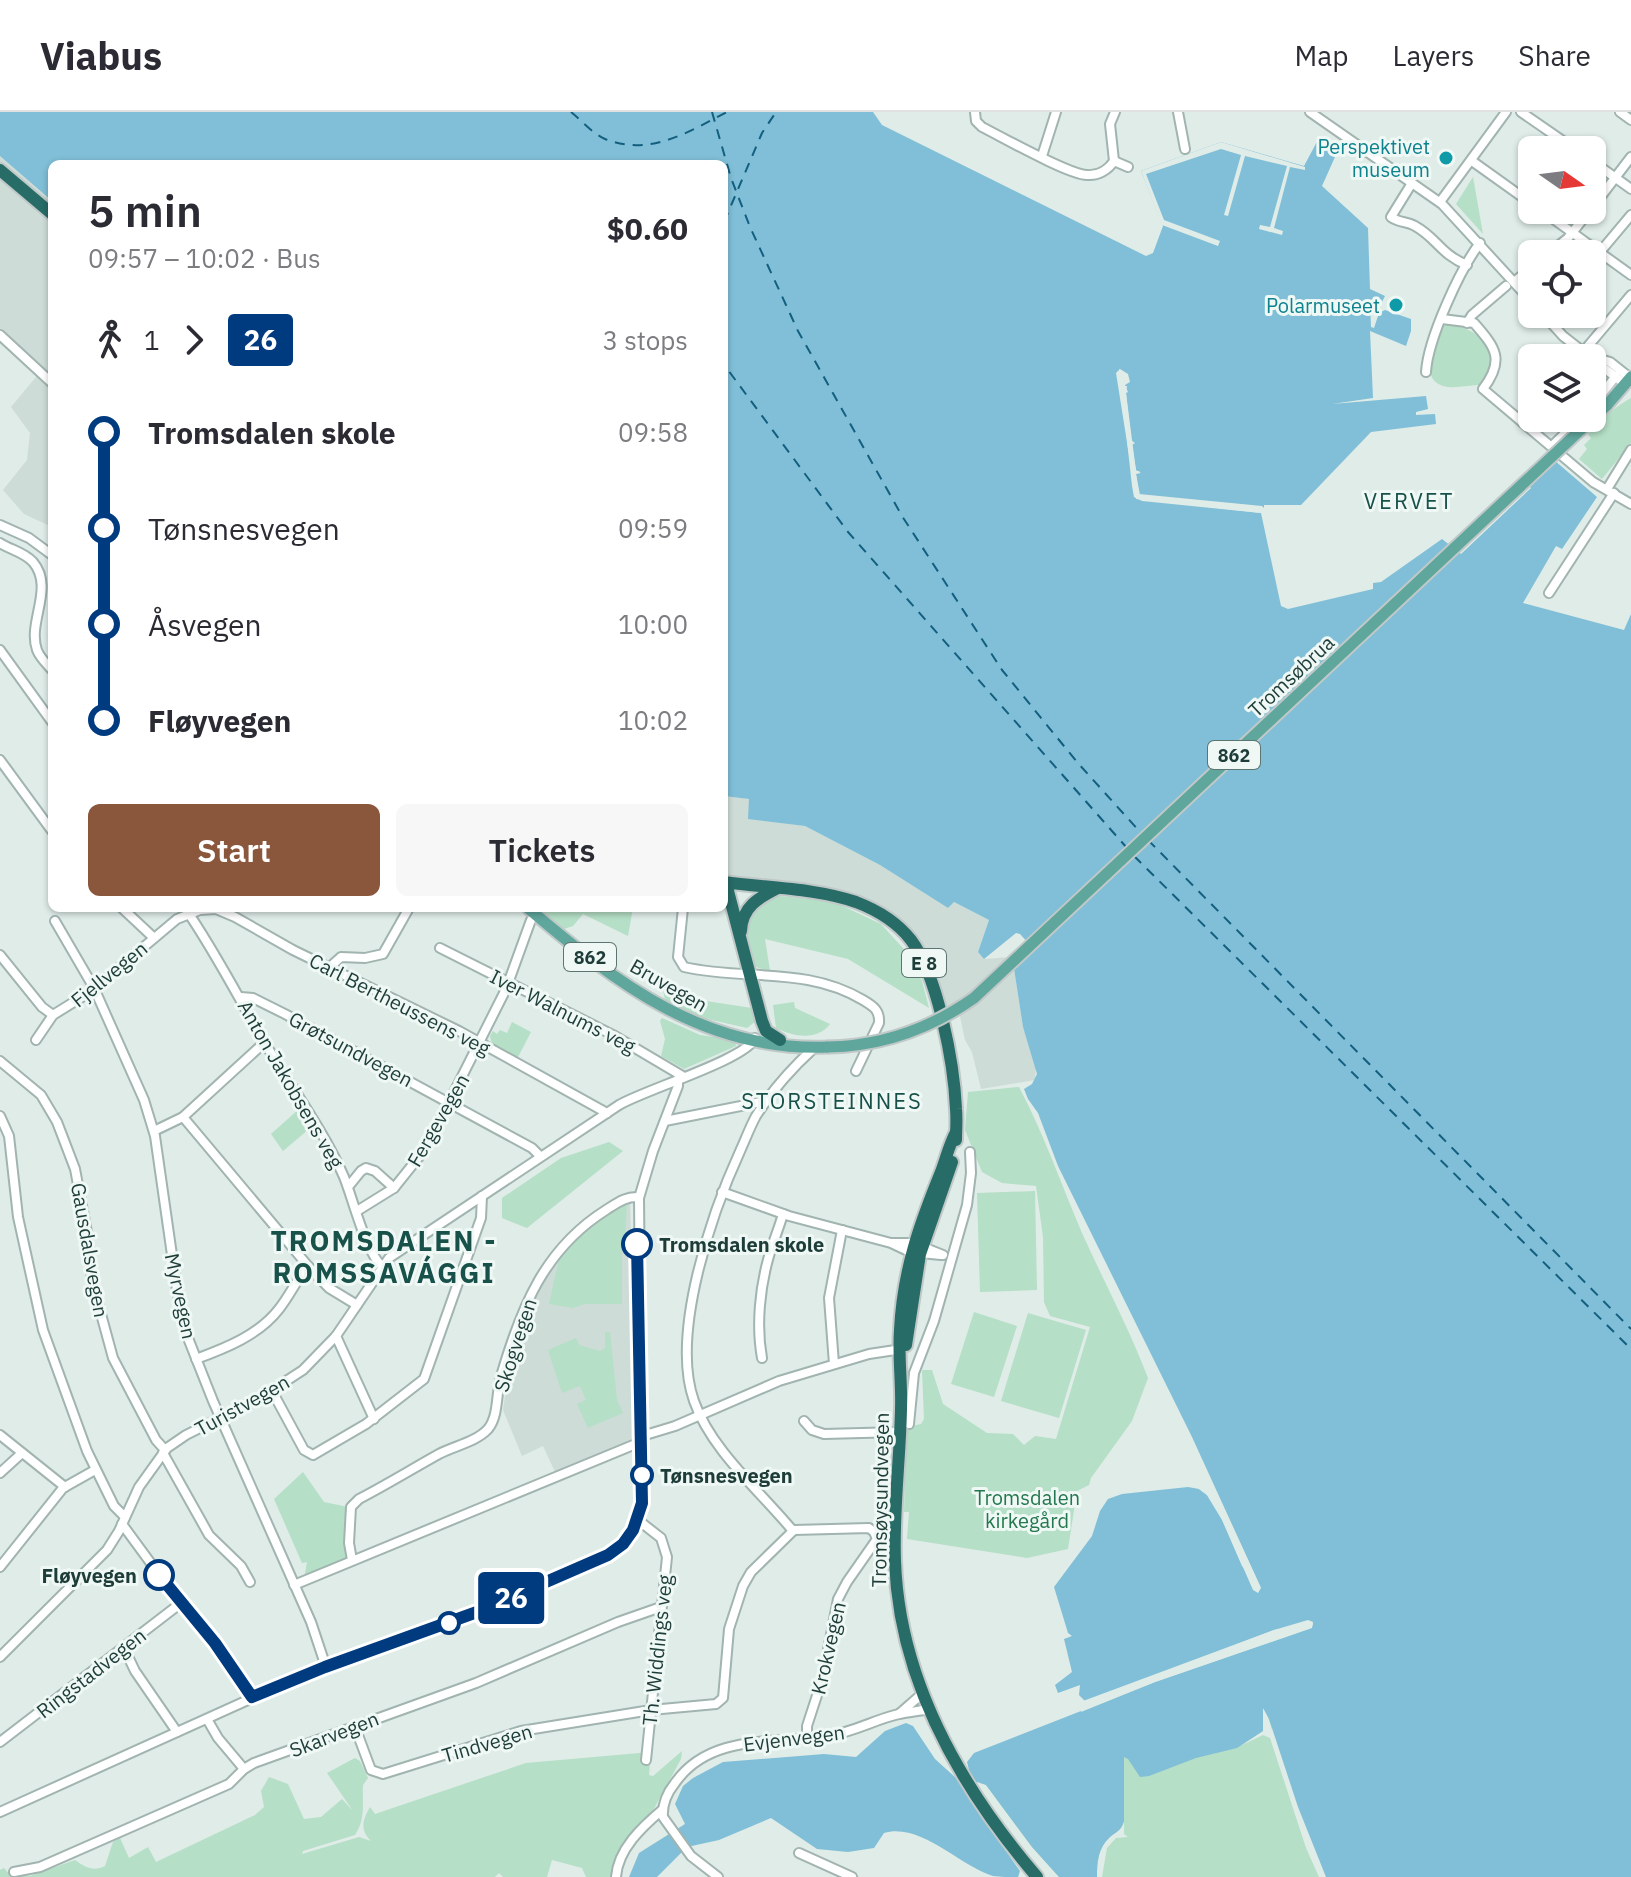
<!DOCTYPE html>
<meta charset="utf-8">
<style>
:root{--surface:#fff;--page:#f7f7f7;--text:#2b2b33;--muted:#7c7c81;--line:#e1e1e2;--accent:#8a573d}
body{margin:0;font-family:"IBM Plex Sans",sans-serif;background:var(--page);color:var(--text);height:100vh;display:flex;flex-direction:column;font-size:30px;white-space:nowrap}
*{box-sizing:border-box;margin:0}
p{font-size:26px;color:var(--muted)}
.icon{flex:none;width:44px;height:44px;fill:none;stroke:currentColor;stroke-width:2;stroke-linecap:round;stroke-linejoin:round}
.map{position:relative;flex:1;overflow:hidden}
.panel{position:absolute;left:48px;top:48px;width:680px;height:752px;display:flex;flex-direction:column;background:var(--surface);border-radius:12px;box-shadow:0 2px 6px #0004}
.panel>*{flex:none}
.badge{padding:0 16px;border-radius:6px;font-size:28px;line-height:52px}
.needle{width:52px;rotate:104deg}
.fabs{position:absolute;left:1518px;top:24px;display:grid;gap:16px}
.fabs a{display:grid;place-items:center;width:88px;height:88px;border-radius:12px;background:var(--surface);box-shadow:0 2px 6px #0004;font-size:40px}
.map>.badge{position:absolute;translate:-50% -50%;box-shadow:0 0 0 4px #fff}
.legs{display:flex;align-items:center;gap:12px;height:88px;padding:0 40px;font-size:26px}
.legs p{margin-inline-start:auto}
.headline{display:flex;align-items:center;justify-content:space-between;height:136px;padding:0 40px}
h1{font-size:44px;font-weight:600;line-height:60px}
.button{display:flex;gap:16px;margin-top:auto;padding:16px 40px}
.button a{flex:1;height:92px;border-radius:12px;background:var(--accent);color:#fff;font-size:32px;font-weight:600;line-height:92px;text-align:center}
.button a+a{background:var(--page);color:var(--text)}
ul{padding:0 40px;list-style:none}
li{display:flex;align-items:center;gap:28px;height:96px;font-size:30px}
li i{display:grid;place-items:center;width:12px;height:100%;margin:0 10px;background:currentColor}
li i::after{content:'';width:20px;height:20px;margin:-10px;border:6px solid;border-radius:50%;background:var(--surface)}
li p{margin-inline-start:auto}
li:first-child i{background:linear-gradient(#0000 50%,currentColor 0)}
li:last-child i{background:linear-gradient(currentColor 50%,#0000 0)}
header{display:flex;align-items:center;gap:48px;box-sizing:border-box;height:112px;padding:0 40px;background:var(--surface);border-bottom:2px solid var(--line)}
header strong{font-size:38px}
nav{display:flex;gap:44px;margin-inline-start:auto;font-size:28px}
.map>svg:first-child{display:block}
.built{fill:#cddcd7}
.green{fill:#b5dfc6}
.water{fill:#80bfd7}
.pier{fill:#dfece8}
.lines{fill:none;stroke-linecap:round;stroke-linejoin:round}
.ferry{stroke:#135f7f;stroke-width:2;stroke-dasharray:10 8;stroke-linecap:butt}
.minor-casing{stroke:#a1b4b0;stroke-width:12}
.major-casing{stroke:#c0c9c8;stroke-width:15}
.highway-casing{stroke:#c0c9c8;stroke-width:16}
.minor{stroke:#fff;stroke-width:8}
.major{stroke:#5fa69c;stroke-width:11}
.highway{stroke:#276c67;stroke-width:12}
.major-bridge-casing{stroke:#c0c9c8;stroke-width:15;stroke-linecap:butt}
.major-bridge{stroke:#5fa69c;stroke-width:11}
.line-1-casing{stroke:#fff;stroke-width:18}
.line-1{stroke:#003b80;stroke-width:12}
.culture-dot{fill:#0f9aa8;stroke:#eff8f5;stroke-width:3}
.stop-1-dot{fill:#fff;stroke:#003b80;stroke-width:4}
.labels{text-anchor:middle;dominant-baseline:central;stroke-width:6;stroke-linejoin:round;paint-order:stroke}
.shield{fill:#eff8f5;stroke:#5d7571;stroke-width:2}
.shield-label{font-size:18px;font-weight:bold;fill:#1e3d39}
.culture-label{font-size:20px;fill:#0d838f;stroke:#eff8f5;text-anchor:end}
.street-label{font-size:20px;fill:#1e3d39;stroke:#eff8f5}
.stop-label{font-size:20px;font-weight:bold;fill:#1e3d39;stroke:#eff8f5;text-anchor:start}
.park-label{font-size:20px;fill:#24784f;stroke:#eff8f5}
.neighbourhood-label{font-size:22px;letter-spacing:2px;fill:#18514a;stroke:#eff8f5}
.district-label{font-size:28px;font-weight:bold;letter-spacing:2px;fill:#18514a;stroke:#eff8f5}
</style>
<header>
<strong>Viabus</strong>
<nav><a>Map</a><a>Layers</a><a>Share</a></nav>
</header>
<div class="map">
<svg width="1631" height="1765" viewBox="0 0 1631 1765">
<rect width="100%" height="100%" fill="#dfece8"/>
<g class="built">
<polygon points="0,44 52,89 52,415 24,402 3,378 27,348 30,321 11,295 41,259 0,220"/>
<polygon points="724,684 750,687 784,711 805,714 880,753 948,796 954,790 989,808 978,840 985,847 1010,845 1013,850 1023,915 1036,954 1035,968 981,977 972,940 965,928 958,895 940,907 927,846 892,806 832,789 724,776"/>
<polygon points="630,1088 636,1321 634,1326 557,1364 543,1334 522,1344 503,1298 508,1264 514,1250 525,1246 517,1221 555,1142"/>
</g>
<g class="green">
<polygon points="1473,65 1483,122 1456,92"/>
<path d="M1447,212c35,5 58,28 34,61 -10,0 -23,3 -33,2 -32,-5 -13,-42 -7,-60z"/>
<path d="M1631,286v45l-29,36 -23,-20 8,-10 -3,-4 7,-7 -3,-4c14,-14 23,-25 43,-36z"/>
<path d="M780,784l52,5 49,23 30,33 11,24 7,27 -81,-49 -83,-20 5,32c-6,-2 -14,-2 -17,-8 -7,-12 -8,-38 0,-50 5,-8 18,-14 27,-17z"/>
<polygon points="539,796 633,796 628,824 583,802 573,814 564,817"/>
<polygon points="663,878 666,883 752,896 756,909 747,916 703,906 665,888"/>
<path d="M794,890l1,6 35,16c-13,17 -36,13 -54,4l-3,-23z"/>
<polygon points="662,906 700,923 735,928 736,934 684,957 661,944 665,927 660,909"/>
<polygon points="512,910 531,920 517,947 493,935 490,924 493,919 497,922 500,918 507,921"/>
<path d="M1019,975c25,47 42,97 63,146 22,49 47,95 66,145l-16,43 -41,57 -2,7 -12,6 -9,58 -41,9 -120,-19 2,-27h-5l3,-85 14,-3 3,-5 -2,-49h10l11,34 44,29 26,1 11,11 11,-9 21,3 34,-112 -40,-11 -6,-14 -1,-65 -7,-51 -34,-3 -20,-11 -17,-42 3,-38z"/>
<polygon points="298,998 309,1017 283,1039 271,1022"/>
<polygon points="609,1030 623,1039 527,1116 502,1106 502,1086 561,1046"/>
<polygon points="1035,1079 1037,1178 980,1180 977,1081"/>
<polygon points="627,1088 625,1131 622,1131 622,1192 585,1192 573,1196 549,1192 561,1139 595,1108"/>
<polygon points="974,1200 1017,1214 994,1285 951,1272"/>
<polygon points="1028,1201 1086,1218 1059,1306 1001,1289"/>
<polygon points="605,1220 610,1220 617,1288 623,1301 588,1316 577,1292 586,1288 580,1274 562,1281 548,1238 576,1226 579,1233 600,1239 605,1236"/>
<polygon points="303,1360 324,1390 348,1395 349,1447 304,1467 307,1450 302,1451 274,1387"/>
<path d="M1273,1593l-1,25 -6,-20 -3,-1v22l-23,15 23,-11 7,3 36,110 13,29h-217l5,-29 9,-10 12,-1 -4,-3v-12c-3,9 -7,9 -14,15 -12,11 -13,25 -13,40h-38l-27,-30 -46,-62z"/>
<path d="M682,1639l-1,8 -32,59 -30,33 -6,26h-27l-4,-9 -30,-8 -5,17h-44l-4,-4 -4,4h-495v-7l4,-2 5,6 21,2 45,-16c10,7 18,12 30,6l8,-24 7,-4 9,20 19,-11 8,15 99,-47 9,-8 -3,-16 8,-14 19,7 16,35 17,-2 21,-18 11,12 -26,-38 28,-15 5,3 8,17 -5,7c-1,18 3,34 -8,50l-52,16 -1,3 57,-17 12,4c-11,-11 -9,-20 -1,-34l5,7 151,-51 125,-11 -2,23 4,1z"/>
</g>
<path class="water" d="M0,0h873l9,13 264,131 7,-3 10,-27 -22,-55 80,-29 83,24 16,-30 14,6 -1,3 6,3 -17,38 46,42 2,61 15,7 -4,8 -11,-3 1,26 3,1 5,-15 6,-3 26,9v12l-5,15 -36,-15 3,67 -41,6 94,-8 2,13 -12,3v3l19,-1 1,10 -65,8 -70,73h-37v3l-124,-13 -4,-21 4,-3h-4l-10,-78 1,-7h-3l3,-4 -1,-8 -7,-5 13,117 2,11 8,4 119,12 20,93 7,3 85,-20v-6l8,-1 61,-43 19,15 70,-66 -8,-10 31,-18 43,37 -35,52 -6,-3 -33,57 101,27 7,-16v1263h-305l-28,-70 -29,-88 -6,-11v23l-26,17 -41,10 -47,18 -9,1 -12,-18 -4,-2v64c-3,10 -7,10 -14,16 -12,11 -13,25 -13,40h-38l-27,-30 -46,-62 -9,-3 -13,9 56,80 -2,6c-8,0 -18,0 -25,-1 -33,-10 -73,-54 -109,-43l-10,15 -26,4 -31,-3 -46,-31 -52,22 -32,7 -30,30h-28l10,-24 46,-29 -10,-20 8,-18 10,-8 30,-16 101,-8 32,3 29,-26 21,-8 7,3 22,33 21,19 13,-8 -2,-8 7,-9 181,-71 153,-53 4,-2 1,-4 -39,7 -188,72 -7,-7 1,-10 -22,8 -3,-8 17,-13 -8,-33 8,-3 -4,-3 -14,-46 38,-51 8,-25 8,-12 14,-5 66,-7 11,2 8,6 15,25 20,46 19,22 -69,-151 -134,-271 -20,-53 -10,-14 -4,-10 8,-5 5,-10 -14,-47 -10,-65 17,-17 -10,-11 -4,-1 -32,26 -6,-7 11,-32 -35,-18 -6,6 -68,-43 -75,-39 -57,-7 1,-20 -25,-3v-632h-672v37l-52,-45z"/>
<g class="pier">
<polygon points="1221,30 1305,55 1305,58 1290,55 1274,116 1283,119 1282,123 1259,117 1260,113 1270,115 1287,54 1245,44 1228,104 1224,103 1241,43 1221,37 1146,62 1164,108 1220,129 1218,134 1162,113 1141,59"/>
<polygon points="1120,257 1128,262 1130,270 1125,273 1128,280 1126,281 1131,328 1135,331 1132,333 1136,358 1141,361 1136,362 1139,382 1262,394 1264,396 1261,401 1136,387 1116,261"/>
<polygon points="1211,1368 1261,1476 1258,1481 1253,1478 1222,1407 1207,1383 1199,1377 1202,1375 1210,1381 1218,1394 1207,1370"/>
<polygon points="1308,1508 1313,1510 1312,1516 1155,1570 1081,1600 1082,1595 1085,1594 1082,1593 1083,1589 1274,1518"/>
</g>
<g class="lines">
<g class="ferry">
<path d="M571,0c10,8 22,22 34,27 45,18 83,-7 122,-27"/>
<polyline points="712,0 731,66 750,115 798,219 902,404 1002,558 1077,650 1141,721"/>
<polyline points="724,110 762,21 776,0"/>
<polyline points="724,243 728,258 848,420 1127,736"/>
<polyline points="1148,728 1631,1217"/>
<polyline points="1134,744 1631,1237"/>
</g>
<defs>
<g id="minor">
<path d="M975,0l1,9 6,6c20,10 87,48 105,48 11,1 21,-5 27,-14l-4,-37 5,-12"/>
<polyline points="1178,0 1185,37"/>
<polyline points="1310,0 1442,92 1532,190"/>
<polyline points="1521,0 1576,38"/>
<polyline points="1620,0 1631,8"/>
<polyline points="1042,44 1056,0"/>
<polyline points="1114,49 1128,55"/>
<polyline points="1472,49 1532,92"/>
<polyline points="1592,49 1631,77"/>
<path d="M1412,71l-21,34c8,6 16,4 24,9 22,12 25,28 52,39"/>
<polyline points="1440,90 1506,0"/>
<polyline points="1592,96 1631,45"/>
<polyline points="1541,98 1631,163"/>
<polyline points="1600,140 1631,103"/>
<polyline points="1548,142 1568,126 1590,98"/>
<polyline points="1514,170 1532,155"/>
<polyline points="1543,202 1563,224 1591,246"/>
<path d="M1442,207l32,4c22,25 31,37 9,66l110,93 38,22"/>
<polyline points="1467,211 1472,203 1506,174"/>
<polyline points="0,223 52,271"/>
<polyline points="1590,244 1610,250 1629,265"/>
<polyline points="1578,246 1631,183"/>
<polyline points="1592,247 1625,272"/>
<path d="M1426,260c2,-33 34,-103 54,-129"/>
<polyline points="1592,294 1616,264"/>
<polyline points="1522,310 1532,299"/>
<polyline points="1552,334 1581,306"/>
<polyline points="1607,377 1631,338"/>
<polyline points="0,413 29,426 52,443"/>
<path d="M0,431c11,7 24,9 33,19 22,26 -6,60 4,88 3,8 10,14 15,20"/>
<polyline points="1549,481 1614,381"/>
<polyline points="0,538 52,610"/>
<polyline points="0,648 52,719"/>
<polyline points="122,796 154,826"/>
<path d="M185,796c31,45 54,91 81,137 26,43 58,86 78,132 9,22 22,76 38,89"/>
<path d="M683,796l-5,49 6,10c61,14 122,-1 179,33 10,6 17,10 16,23l-23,48"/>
<polyline points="55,809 94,876 144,988 155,1024 177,1178 186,1221 213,1289 311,1510 326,1555"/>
<polyline points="440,836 613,923 684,965"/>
<polyline points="0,843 42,895 53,903"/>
<polyline points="330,855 341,845 365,846 383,842 409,796"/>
<polyline points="241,885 253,886 285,902 532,1036 540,1044"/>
<polyline points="36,928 53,903 90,880 177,807 200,798 216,797 235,805 293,838 459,919 607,1001"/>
<polyline points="0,949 41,983 57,1010 75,1057 87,1120 92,1169 113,1246 156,1328 165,1338"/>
<polyline points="0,1004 9,1024 18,1105 43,1218 87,1339 114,1394 125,1405"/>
<polyline points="183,1005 308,1154 329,1176 357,1193"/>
<polyline points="665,1009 766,989"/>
<polyline points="154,1019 183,1005 265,930"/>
<polyline points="348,1075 361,1059 366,1056 375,1059 394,1076"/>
<polyline points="722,1080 789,1104 891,1131 910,1140 941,1143"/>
<polyline points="357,1099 394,1076 426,1036 506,877 531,808"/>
<polyline points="892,1131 913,1131 943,1143"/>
<polyline points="336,1224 374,1307"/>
<path d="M762,1246c-6,-33 -2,-71 7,-102 4,-14 10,-28 14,-42"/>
<path d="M196,1247c30,-11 63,-24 83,-50 11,-14 18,-30 29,-43"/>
<polyline points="834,1252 829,1186 842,1118"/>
<polyline points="272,1279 304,1338 313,1343 366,1312 424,1267 481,1106 482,1084"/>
<polyline points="804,1309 812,1318 824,1322 900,1320"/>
<polyline points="909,1312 914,1261 934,1209 967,1093 971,1061 970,1040"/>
<polyline points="0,1323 65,1375"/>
<polyline points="642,1324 675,1314 779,1269 869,1242 902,1237"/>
<polyline points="163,1341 209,1423 241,1454 250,1470"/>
<polyline points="0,1361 22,1341"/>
<polyline points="638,1408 661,1426 667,1445 646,1648"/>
<polyline points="122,1412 169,1476 215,1531 252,1585"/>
<path d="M793,1419c-32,-39 -82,-81 -99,-130 -24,-67 18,-189 47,-252 5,-11 9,-22 15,-33 16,-26 37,-49 59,-69"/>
<path d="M352,1448l-3,-17 2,-36 8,-8c27,-14 53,-30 80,-45 15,-8 37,-12 49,-25 11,-13 8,-37 13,-53 20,-68 43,-127 105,-166 11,-7 20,-14 33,-13"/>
<polyline points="0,1455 63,1376 95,1358"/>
<polyline points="294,1473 643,1329"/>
<polyline points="124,1536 135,1559 177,1620"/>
<path d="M0,1545l107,-107 12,-19 20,-44 28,-39 19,-13 74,-37 43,-28 33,-34 53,-78 230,-153c25,-15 128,-46 136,-67"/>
<polyline points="899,1602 923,1581"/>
<polyline points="207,1607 218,1626 244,1657"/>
<polyline points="355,1615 371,1658 383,1662 521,1619 651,1598 716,1592 723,1586 729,1517 743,1474 751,1460 794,1418 869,1416 874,1420 877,1427 847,1470 838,1487 822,1568 807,1614 807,1626"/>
<polyline points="0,1630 181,1491"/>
<polyline points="0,1700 279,1574 501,1491 608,1443 623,1432 633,1418 642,1391 639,1086 653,1039 678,974 678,967"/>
<polyline points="799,1741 852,1765"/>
<polyline points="14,1760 40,1755 229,1672 244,1657 254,1651 476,1571 618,1510 661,1495"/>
<path d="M616,1765c2,-28 26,-50 46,-67"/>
<path d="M718,1765l-27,-21 -28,-39c-1,-13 4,-24 12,-34 35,-50 100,-39 153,-47 26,-4 48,-17 71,-22 10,-2 20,-3 30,-5"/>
</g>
<g id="major">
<polyline points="1607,293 1631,265"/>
<path d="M528,796c89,76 178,144 300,139"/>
</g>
<g id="highway">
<polyline points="0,58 52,102"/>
<path d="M724,770c44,6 91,6 132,20 21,8 41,20 55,38 27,36 43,124 45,169 1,10 0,21 0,31"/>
<polyline points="729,771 728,779 762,909 766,919 780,928"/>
<path d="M741,819c1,-24 17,-33 37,-43"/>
<path d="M956,1020c-7,13 -10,27 -15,40 -22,54 -38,99 -41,158 -2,26 2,53 1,79 -1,51 -8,102 -6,152 4,119 66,227 142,316"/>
<polyline points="906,1233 920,1142 952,1050"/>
</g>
</defs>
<use href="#minor" class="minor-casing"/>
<use href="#major" class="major-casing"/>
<use href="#highway" class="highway-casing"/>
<use href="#minor" class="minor"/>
<use href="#major" class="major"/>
<use href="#highway" class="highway"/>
<defs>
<path id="major-bridge" d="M828,935c54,-1 102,-18 146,-49l633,-593"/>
</defs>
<use href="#major-bridge" class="major-bridge-casing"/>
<use href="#major-bridge" class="major-bridge"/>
</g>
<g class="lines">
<defs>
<polyline id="line-1" points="159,1463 215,1531 252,1585 325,1555 477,1500 608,1443 623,1432 633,1418 642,1391 637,1132"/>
</defs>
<use href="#line-1" class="line-1-casing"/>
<use href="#line-1" class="line-1"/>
</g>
<g class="culture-dot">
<circle cx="1446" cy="46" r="8"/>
<circle cx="1396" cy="193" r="8"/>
</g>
<g class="stop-1-dot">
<circle cx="637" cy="1132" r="14"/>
<circle cx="642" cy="1363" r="10"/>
<circle cx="159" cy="1463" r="14"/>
<circle cx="449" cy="1511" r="10"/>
</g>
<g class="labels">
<g class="shield">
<rect x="1208" y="629" width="52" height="28" rx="6"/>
<rect x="564" y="831" width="52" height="28" rx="6"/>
<rect x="902" y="837" width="44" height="28" rx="6"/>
</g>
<g class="shield-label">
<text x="1234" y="643">862</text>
<text x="590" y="845">862</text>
<text x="924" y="851">E 8</text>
</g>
<g class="culture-label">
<text x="1430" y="34">Perspektivet<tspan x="1430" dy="23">museum</tspan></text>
<text x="1380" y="193">Polarmuseet</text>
</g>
<g class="street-label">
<text transform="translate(1291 564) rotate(-43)">Tromsøbrua</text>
<text transform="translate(109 862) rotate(-39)">Fjellvegen</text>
<text transform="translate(669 873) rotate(30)">Bruvegen</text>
<text transform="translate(400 892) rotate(27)">Carl Bertheussens veg</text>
<text transform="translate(563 899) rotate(27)">Iver Walnums veg</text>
<text transform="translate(351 937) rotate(28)">Grøtsundvegen</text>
<text transform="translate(291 972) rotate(60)">Anton Jakobsens veg</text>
<text transform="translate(438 1008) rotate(-60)">Fergevegen</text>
<text transform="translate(90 1138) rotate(80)">Gausdalsvegen</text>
<text transform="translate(181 1184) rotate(78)">Myrvegen</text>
<text transform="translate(515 1233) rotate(-72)">Skogvegen</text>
<text transform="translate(242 1293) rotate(-29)">Turistvegen</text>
<text transform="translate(880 1388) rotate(-89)">Tromsøysundvegen</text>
<text transform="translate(828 1536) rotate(-77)">Krokvegen</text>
<text transform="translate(657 1538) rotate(-84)">Th. Widdings veg</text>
<text transform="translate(91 1561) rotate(-38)">Ringstadvegen</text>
<text transform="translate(334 1622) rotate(-21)">Skarvegen</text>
<text transform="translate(794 1626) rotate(-7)">Evjenvegen</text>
<text transform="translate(487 1631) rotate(-16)">Tindvegen</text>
</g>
<g class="stop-label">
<text x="659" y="1132">Tromsdalen skole</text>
<text x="660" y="1363">Tønsnesvegen</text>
<text x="137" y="1463" text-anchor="end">Fløyvegen</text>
</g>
<g class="park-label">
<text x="1027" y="1385">Tromsdalen<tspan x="1027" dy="23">kirkegård</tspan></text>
</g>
<g class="neighbourhood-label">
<text x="1409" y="388">VERVET</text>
<text x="832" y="988">STORSTEINNES</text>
</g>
<g class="district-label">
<text x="384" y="1128">TROMSDALEN -<tspan x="384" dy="32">ROMSSAVÁGGI</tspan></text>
</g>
</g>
</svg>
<div class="fabs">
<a><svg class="needle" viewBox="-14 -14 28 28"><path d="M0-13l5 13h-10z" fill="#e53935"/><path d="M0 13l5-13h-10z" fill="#7c7c81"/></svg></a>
<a><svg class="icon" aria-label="locate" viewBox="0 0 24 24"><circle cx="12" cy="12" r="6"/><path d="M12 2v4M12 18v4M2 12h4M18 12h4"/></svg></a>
<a><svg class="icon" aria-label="layers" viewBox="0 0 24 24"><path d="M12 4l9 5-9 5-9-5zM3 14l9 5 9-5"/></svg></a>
</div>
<b class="badge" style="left:511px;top:1486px;background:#003b80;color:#fff">26</b>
<section class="panel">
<div class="headline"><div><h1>5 min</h1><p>09:57 – 10:02 · Bus</p></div><b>$0.60</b></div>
<div class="legs"><svg class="icon" aria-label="walk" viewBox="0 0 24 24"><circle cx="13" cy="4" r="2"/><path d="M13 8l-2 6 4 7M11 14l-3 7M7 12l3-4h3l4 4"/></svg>1<svg class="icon" aria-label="forward" viewBox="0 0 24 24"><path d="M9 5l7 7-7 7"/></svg><b class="badge" style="background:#003b80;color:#fff">26</b><p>3 stops</p></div>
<ul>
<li><i style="color:#003b80"></i><b>Tromsdalen skole</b><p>09:58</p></li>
<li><i style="color:#003b80"></i><span>Tønsnesvegen</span><p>09:59</p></li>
<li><i style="color:#003b80"></i><span>Åsvegen</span><p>10:00</p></li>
<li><i style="color:#003b80"></i><b>Fløyvegen</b><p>10:02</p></li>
</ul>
<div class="button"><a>Start</a><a>Tickets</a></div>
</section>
</div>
